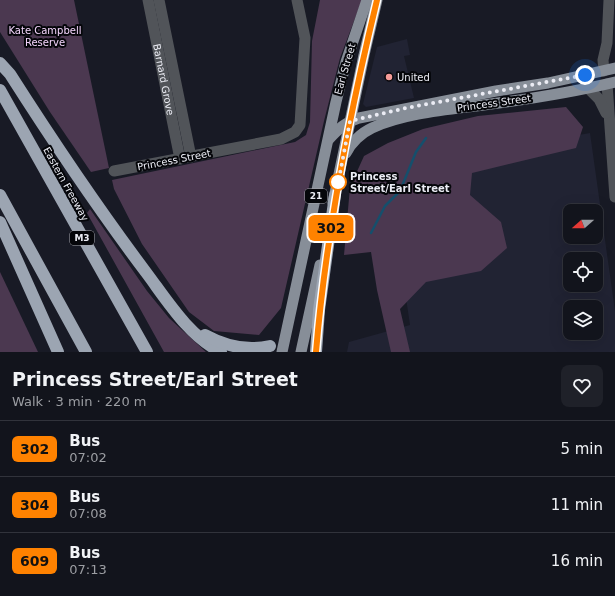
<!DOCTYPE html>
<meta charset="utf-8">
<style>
:root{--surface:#12141c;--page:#1f2129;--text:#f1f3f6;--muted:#9c9ea3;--line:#31333b}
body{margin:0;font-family:"DejaVu Sans",sans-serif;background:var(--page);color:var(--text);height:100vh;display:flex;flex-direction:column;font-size:15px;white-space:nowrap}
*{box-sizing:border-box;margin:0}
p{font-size:13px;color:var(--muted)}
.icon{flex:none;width:22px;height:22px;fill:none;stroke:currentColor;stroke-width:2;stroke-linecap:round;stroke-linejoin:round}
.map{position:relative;height:352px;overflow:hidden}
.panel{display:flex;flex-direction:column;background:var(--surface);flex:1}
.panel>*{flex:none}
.badge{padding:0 8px;border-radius:6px;font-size:14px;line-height:26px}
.needle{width:26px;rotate:249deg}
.fabs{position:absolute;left:563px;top:204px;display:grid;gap:8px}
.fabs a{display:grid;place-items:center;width:40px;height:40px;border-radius:8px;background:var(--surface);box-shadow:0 4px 16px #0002,0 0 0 1px var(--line);font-size:20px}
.you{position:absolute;width:20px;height:20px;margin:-10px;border:3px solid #fff;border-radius:50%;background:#1a73e8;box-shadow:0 0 0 6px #1a73e833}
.map>.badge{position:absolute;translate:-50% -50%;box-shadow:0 0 0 2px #fff}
.round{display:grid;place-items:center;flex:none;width:42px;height:42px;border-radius:8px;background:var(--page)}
.head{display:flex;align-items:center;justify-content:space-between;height:68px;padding:0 12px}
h1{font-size:19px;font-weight:700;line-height:30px}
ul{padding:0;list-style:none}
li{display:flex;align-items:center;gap:12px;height:56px;padding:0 12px;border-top:1px solid var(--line)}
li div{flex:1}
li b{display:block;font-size:15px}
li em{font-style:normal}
li .badge{min-width:44px;font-weight:700;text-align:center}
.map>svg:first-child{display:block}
.built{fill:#212333;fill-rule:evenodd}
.green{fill:#4b3850}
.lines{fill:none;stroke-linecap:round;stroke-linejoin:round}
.stream{stroke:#154f6c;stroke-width:2.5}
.minor{stroke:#515459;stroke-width:11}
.primary{stroke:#878e98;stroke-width:11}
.motorway{stroke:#9ca5b2;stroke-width:12}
.line-casing{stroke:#fff;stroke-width:9}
.line{stroke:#ff8200;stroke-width:6}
.walk{stroke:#ebecf4;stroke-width:4;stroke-dasharray:0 7.2}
.poi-dot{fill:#f59b98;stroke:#05060a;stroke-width:1.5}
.stop-dot{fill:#fff;stroke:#ff8200;stroke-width:2}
.labels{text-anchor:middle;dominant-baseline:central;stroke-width:4;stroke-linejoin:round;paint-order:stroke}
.shield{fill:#05060a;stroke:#a6a7ae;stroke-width:1}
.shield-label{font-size:9px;font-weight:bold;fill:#ebecf4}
.park-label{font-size:10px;fill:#f3d4fb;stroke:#05060a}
.street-label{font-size:10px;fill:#ebecf4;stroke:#05060a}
.poi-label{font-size:10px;fill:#ebecf4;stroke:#05060a;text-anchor:start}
.stop-label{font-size:10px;font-weight:bold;fill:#ebecf4;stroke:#05060a;text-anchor:start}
</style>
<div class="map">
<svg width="615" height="352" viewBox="0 0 615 352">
<rect width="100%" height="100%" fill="#181a25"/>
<g class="built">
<polygon points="407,39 410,55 404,56 414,98 366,107 363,104 377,47"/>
<path d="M590,133l25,178v41h-268l2,-10 61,-17 -23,-156zM570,211h26v26h-26zM570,259h26v26h-26zM570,307h26v26h-26z"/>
</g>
<g class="green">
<polygon points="0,0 74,0 109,168 91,172 50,112 0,32"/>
<polygon points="320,0 362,0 340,58 324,121 281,308 259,335 214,331 189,312 142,244 114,189 112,180 295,142 306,135 310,122 312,41"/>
<polygon points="566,107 583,127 576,148 472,173 470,195 501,222 507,248 481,271 426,282 400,309 410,352 391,352 377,290 371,252 344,255 350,187 364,156 388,143 423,129 478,116"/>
<polygon points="90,209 147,291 169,318 206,352 164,352 87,213"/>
<polygon points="0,272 38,352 0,352"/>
</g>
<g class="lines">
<polyline class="stream" points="371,233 385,206 400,191 416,152 426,138"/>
<g class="minor">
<path id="s1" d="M148,0l32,159"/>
<polyline points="159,0 191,157"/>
<polyline points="604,71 603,60 607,43 609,0"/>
<polyline points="607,84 615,197"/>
<polyline points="588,88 599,99 606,113"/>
<polyline points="114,171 281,139 295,132 300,125 305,38 297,0"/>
</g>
<g class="primary">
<path d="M329,139c9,-10 17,-17 30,-21l137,-27 52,-8 67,-15"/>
<path d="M346,153c5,-10 15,-20 26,-25 30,-14 72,-18 104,-22 47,-6 93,-13 139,-24"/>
<polyline points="333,203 364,55 377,0"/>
<polyline points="282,352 336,102 346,62 367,0"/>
<polyline points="301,352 320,265"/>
</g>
<g class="motorway">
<path d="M0,63l10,11c44,69 89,136 138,201 20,27 42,62 73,77"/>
<polyline points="0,90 147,352"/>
<polyline points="0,195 86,352"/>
<polyline points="0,222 58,352"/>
<path d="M205,335c20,11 43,16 65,11"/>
<polyline points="316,352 319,310 335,195"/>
</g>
</g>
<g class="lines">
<defs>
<path id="line" d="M316,352c10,-119 33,-236 61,-352"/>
</defs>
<use href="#line" class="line-casing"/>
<use href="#line" class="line"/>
<polyline class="walk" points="338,182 338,184 350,121 406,108 585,75"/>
</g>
<circle class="poi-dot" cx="389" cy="77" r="4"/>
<circle class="stop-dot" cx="338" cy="182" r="8"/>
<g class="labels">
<g class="shield">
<rect x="305" y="189" width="22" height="14" rx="3"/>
<rect x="70" y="231" width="24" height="14" rx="3"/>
</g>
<g class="shield-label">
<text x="316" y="196">21</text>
<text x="82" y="238">M3</text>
</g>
<g class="park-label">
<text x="45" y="30">Kate Campbell<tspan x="45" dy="12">Reserve</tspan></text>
</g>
<g class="street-label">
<text transform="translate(345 69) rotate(-74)">Earl Street</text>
<text stroke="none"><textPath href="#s1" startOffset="81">Barnard Grove</textPath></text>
<text transform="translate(494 103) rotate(-8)">Princess Street</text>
<text transform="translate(174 160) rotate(-11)">Princess Street</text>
<text transform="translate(66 184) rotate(61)">Eastern Freeway</text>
</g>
<g class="poi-label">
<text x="397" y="77">United</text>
</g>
<g class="stop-label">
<text x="350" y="176">Princess<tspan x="350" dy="12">Street/Earl Street</tspan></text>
</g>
</g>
</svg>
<div class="fabs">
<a><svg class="needle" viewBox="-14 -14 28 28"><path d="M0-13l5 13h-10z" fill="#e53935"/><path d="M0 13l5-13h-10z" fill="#9c9ea3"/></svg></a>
<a><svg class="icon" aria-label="locate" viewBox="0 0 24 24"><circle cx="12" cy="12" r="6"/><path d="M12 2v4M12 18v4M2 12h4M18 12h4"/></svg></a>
<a><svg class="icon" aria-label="layers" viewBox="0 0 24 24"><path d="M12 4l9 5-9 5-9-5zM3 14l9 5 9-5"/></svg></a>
</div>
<div class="you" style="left:585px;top:75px"></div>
<b class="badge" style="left:331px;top:228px;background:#ff8200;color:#111">302</b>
</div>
<section class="panel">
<div class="head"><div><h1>Princess Street/Earl Street</h1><p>Walk · 3 min · 220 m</p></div><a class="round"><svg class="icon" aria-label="heart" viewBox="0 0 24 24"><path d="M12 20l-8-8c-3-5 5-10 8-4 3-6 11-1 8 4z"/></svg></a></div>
<ul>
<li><span class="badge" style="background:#ff8200;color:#111">302</span><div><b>Bus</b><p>07:02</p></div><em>5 min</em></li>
<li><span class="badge" style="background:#ff8200;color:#111">304</span><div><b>Bus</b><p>07:08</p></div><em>11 min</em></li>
<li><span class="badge" style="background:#ff8200;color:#111">609</span><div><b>Bus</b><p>07:13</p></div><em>16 min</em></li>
</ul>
</section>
